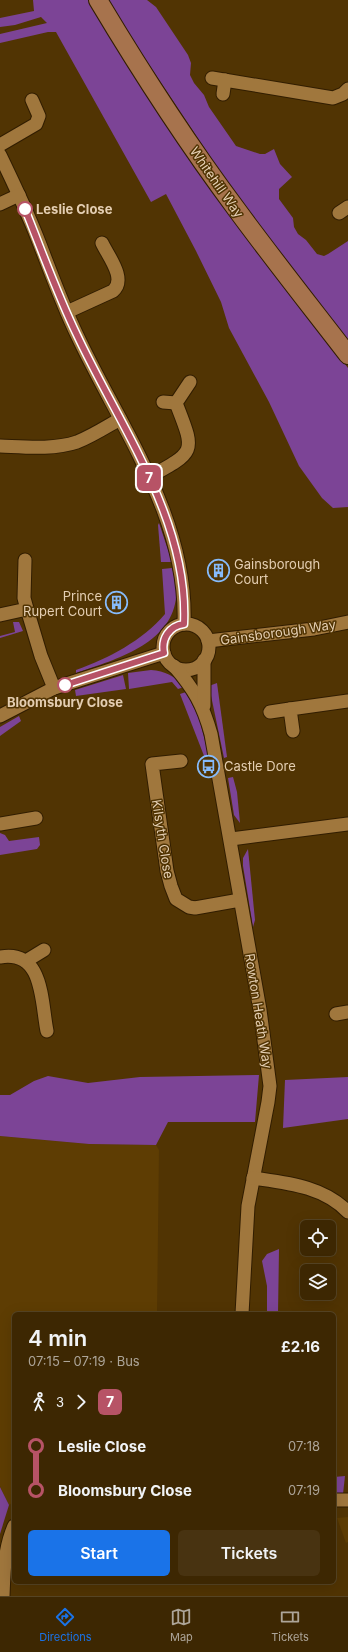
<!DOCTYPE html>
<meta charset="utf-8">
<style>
:root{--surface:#3d2702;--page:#483311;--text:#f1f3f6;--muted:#ada599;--line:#564424;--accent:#1a73e8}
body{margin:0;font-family:Inter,sans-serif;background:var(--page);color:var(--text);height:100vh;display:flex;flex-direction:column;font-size:15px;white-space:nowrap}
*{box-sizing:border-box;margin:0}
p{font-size:13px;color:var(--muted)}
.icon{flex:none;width:22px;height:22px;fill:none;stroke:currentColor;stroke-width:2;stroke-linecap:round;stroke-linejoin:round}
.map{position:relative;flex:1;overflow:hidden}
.drawer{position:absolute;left:12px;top:1312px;width:324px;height:272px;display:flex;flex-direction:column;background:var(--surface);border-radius:6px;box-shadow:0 4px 16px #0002,0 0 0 1px var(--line)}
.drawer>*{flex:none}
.badge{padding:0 8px;border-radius:6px;font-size:14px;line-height:26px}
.tools{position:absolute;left:300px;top:1220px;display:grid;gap:8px}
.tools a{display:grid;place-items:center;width:36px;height:36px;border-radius:6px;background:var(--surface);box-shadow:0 4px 16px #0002,0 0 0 1px var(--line);font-size:20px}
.map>.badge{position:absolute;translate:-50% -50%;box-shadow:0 0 0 2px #fff}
.legs{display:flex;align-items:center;gap:6px;height:44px;padding:0 16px;font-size:13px}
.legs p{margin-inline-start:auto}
.overview{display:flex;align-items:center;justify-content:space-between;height:68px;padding:0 16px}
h1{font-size:22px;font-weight:600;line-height:30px}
.primary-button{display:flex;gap:8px;margin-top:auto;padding:8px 16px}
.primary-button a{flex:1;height:46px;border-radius:6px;background:var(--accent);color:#fff;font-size:16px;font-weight:600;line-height:46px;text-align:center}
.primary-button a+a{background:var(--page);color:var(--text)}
ul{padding:0 16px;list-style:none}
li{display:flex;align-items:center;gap:14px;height:44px;font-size:15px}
li i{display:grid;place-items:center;width:6px;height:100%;margin:0 5px;background:currentColor}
li i::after{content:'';width:10px;height:10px;margin:-5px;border:3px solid;border-radius:50%;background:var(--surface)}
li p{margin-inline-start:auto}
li:first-child i{background:linear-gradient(#0000 50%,currentColor 0)}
li:last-child i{background:linear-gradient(currentColor 50%,#0000 0)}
.tabs{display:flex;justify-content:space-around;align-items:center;height:56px;border-top:1px solid var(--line);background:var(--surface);font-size:11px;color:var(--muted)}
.tabs a{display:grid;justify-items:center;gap:2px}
.tabs .current{color:var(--accent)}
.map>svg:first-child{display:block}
.built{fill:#5e3d03}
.green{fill:#7c4496}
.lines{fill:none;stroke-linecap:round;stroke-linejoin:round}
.minor-casing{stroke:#311d00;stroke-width:15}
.secondary-casing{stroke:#311d00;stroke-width:20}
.minor{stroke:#a0773d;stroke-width:13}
.secondary{stroke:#a7734d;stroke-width:18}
.line-1-casing{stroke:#fff;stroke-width:9}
.line-1{stroke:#b75366;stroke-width:6}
.stop-1-dot{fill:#fff;stroke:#b75366;stroke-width:2}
.labels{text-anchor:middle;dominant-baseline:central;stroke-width:3;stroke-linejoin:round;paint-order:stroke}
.street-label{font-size:13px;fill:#e4ceb2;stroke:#513403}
.stop-label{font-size:13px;font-weight:bold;fill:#e4ceb2;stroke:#513403;text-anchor:start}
.poi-label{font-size:13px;fill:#e4ceb2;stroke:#513403;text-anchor:start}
</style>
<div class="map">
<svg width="348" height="1596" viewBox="0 0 348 1596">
<rect width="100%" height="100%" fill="#513403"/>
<g class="built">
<polygon points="0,1136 89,1144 156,1145 159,1150 157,1314 14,1314 14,1502 9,1505 0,1486"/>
<polygon points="348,1517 348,1542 346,1543 337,1518"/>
</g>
<g class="green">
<polygon points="33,0 88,0 108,31 268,265 348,368 348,507 333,508 322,498 299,466 269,402 229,328 221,302 196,251 166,194 151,202 56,32 48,32 0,43 0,34 47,23 41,17 15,25 0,27 0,18 34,11"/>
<polygon points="108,0 147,0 156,7 188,55 191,63 190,75 194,83 204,95 209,107 236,146 260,154 265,154 274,149 280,164 292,177 279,189 279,199 293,218 294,227 298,234 306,240 317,254 324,256 328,254 348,241 348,343 223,176 146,60"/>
<polygon points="159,523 172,562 161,562 158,525"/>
<path d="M172,568c3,11 6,25 3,36 -9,42 -64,57 -99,69v-3c33,-12 66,-29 89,-56l-3,-45z"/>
<polygon points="13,622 19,622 23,631 0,638 0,636 15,632"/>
<path d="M151,670c14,1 24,6 33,17l-6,2 -6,-7 -43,7 -1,-16z"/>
<polygon points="123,675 126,689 76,696 75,690"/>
<polygon points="217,683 227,757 224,758 209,686"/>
<polygon points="186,692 199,718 210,760 206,761 180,694"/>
<polygon points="19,716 21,721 0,736 0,727"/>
<polygon points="233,777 237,792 240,823 234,815 228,778"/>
<polygon points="0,833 5,835 9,841 39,837 40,845 37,849 0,855"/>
<polygon points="248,849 255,920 253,927 243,866 243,858"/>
<polygon points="259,1075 255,1122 168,1122 156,1145 89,1144 0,1136 0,1095 10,1095 34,1081 48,1076 88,1083 140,1077"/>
<polygon points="348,1077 348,1119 283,1128 285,1080"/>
<polygon points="279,1249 278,1314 267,1314 267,1286 262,1261 267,1254"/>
<polygon points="345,1476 343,1494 334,1495 334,1477"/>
<polygon points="0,1487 9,1505 0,1534"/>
</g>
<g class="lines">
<defs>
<g id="minor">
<polyline points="212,78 333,98 343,94 348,89"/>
<polyline points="223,94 225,80"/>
<polyline points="0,145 36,124 39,116 32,100"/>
<path d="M0,155c13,27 26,54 37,82 13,33 25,67 40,98 43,92 111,183 107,289"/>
<polyline points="0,204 19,195"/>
<polyline points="339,213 348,207"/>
<path d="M67,312l46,-21c14,-12 -5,-35 -11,-48"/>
<polyline points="163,402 176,403"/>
<path d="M0,446c25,1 53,4 77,-4 15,-6 29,-15 43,-23"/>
<path d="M149,477c48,-26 46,-25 27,-74l14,-21"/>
<polyline points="25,560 24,598 27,609 41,656 54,688"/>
<polyline points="0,615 27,609"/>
<circle cx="186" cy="647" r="23"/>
<polyline points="208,641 314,629 348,622"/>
<path d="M174,666c20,23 29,39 37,68l49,276 10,76 -2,16 -20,104 -6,108"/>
<polyline points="204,706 204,660"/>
<polyline points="270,712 290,709"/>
<polyline points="0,716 54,688 164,653"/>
<polyline points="293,731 290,709 348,701"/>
<polyline points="181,761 152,764 167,871 171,886 176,899 189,907 195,908 240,900"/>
<polyline points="0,824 36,818"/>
<polyline points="231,839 348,824"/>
<path d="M0,957c44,-8 41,45 47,74"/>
<polyline points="26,961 44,950"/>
<polyline points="336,1014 348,1012"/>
<path d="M253,1178c34,5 70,8 95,34"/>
<polyline points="334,1500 348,1500"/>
<path d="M3,1596c1,-24 1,-47 11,-70"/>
</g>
<path id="secondary" d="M98,0c43,72 89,143 139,210 36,49 74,97 111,145"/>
</defs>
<use href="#minor" class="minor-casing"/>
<use href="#secondary" class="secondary-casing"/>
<use href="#minor" class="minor"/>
<use href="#secondary" class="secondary"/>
</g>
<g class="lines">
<defs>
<path id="line-1" d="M25,209c17,42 32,85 52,126 42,90 112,185 107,289 -15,2 -23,15 -20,29l-99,32"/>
</defs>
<use href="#line-1" class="line-1-casing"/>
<use href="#line-1" class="line-1"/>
</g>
<defs>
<symbol id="building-ring" viewBox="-11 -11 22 22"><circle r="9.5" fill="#513403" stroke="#86bbfb" stroke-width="1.5"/><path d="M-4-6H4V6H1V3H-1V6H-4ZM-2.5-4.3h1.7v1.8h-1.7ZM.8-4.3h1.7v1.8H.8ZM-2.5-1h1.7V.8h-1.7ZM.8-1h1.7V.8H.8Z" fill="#86bbfb"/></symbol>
<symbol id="bus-ring" viewBox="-11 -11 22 22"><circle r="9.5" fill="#513403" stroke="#86bbfb" stroke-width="1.5"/><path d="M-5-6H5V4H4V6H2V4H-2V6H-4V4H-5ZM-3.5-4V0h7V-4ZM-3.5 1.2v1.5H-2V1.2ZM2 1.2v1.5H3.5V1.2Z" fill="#86bbfb"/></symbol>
</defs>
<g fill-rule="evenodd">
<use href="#building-ring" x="206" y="558" width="25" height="25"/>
<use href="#building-ring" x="104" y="590" width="25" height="25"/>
<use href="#bus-ring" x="196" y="754" width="25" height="25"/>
</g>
<g class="stop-1-dot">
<circle cx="25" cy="209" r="7"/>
<circle cx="65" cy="685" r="7"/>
</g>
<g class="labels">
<g class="street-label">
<text transform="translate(217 182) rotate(55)">Whitehill Way</text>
<text transform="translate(278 632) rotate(-8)">Gainsborough Way</text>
<text transform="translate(163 839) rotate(81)">Kilsyth Close</text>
<text transform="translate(259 1011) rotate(81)">Rowton Heath Way</text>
</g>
<g class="stop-label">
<text x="36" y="209">Leslie Close</text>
<text x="65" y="702" text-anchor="middle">Bloomsbury Close</text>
</g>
<g class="poi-label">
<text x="234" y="564">Gainsborough<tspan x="234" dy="15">Court</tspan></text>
<text x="102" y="596" text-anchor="end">Prince<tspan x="102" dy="15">Rupert Court</tspan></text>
<text x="224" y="766">Castle Dore</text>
</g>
</g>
</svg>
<div class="tools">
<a><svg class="icon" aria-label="locate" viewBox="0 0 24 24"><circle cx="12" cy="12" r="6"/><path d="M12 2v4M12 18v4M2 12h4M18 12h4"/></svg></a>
<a><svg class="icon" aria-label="layers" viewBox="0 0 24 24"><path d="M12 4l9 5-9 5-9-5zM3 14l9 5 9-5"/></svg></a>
</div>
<b class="badge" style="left:149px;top:478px;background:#b75366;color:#fff">7</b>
<section class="drawer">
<div class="overview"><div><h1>4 min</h1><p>07:15 – 07:19 · Bus</p></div><b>£2.16</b></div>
<div class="legs"><svg class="icon" aria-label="walk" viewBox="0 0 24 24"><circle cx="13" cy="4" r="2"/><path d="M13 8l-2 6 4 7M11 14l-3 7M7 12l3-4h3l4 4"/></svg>3<svg class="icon" aria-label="forward" viewBox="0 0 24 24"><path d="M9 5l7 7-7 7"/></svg><b class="badge" style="background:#b75366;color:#fff">7</b></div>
<ul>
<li><i style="color:#b75366"></i><b>Leslie Close</b><p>07:18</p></li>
<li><i style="color:#b75366"></i><b>Bloomsbury Close</b><p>07:19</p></li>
</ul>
<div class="primary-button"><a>Start</a><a>Tickets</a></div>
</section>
</div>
<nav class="tabs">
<a class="current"><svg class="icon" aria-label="directions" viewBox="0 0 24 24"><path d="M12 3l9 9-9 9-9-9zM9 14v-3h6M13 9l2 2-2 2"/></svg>Directions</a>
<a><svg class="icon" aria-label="map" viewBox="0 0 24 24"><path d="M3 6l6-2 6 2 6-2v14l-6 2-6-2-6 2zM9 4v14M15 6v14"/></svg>Map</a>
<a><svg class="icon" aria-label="tickets" viewBox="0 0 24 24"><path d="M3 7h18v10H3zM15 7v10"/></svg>Tickets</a>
</nav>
